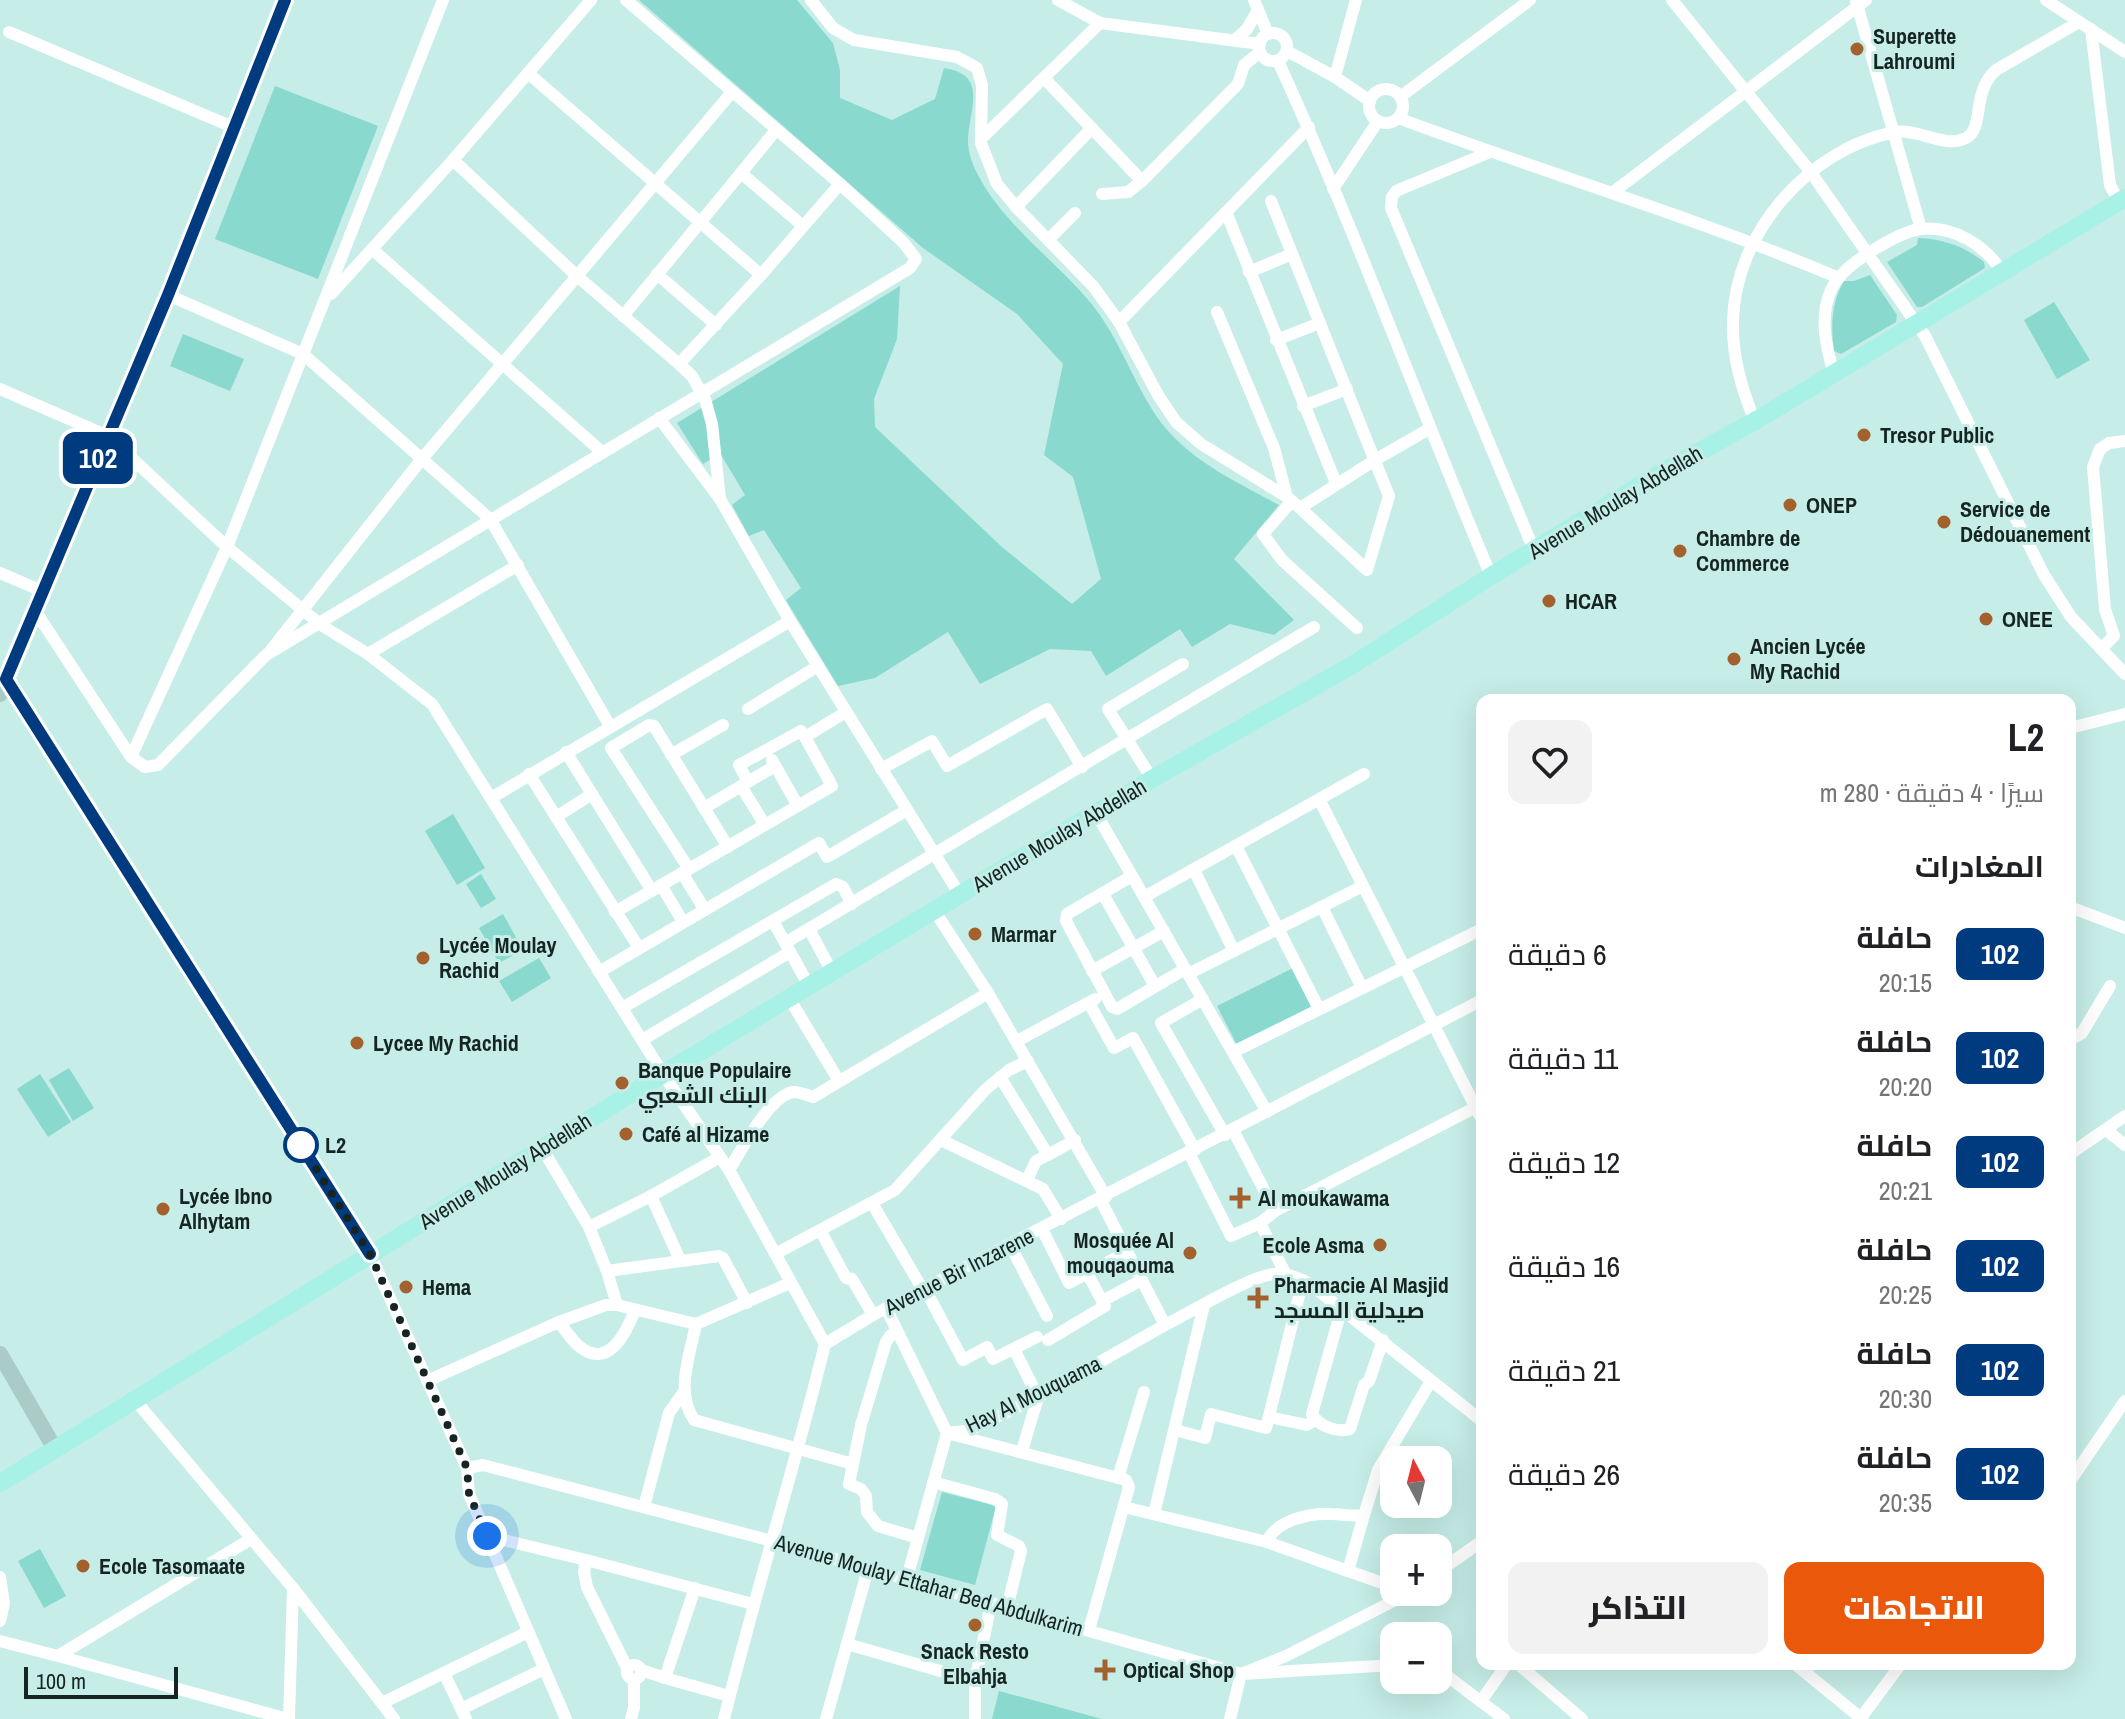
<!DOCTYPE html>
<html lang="ar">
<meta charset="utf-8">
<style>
:root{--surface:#fff;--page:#f2f2f2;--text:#202124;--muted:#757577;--accent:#ea580c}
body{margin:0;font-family:"Archivo Narrow",Cairo,sans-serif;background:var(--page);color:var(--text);direction:rtl;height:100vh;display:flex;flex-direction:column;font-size:30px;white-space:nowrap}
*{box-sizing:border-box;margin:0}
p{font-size:26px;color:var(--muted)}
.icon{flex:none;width:44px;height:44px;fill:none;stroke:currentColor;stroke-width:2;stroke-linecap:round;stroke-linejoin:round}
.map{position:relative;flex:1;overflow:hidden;direction:ltr}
.sheet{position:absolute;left:1476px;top:694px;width:600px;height:976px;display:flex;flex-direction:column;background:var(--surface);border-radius:16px;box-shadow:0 8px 32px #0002;direction:rtl}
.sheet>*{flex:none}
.badge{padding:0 16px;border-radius:12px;font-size:28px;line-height:52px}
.needle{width:52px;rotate:353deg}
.fabs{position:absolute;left:1380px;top:1446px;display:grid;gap:16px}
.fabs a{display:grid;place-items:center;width:72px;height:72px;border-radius:16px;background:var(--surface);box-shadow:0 8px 32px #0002;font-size:40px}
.scale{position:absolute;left:24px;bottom:20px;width:154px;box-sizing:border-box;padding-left:8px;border:4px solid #162522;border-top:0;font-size:22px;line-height:28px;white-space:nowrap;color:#162522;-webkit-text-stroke:6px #c6ede7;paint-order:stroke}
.you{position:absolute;width:40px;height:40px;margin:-20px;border:6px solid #fff;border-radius:50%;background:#1a73e8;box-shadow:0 0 0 12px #1a73e833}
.map>.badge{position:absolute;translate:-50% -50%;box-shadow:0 0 0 4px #fff}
h2{padding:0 32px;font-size:30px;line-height:72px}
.round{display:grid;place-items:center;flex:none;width:84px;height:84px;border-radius:16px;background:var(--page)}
.head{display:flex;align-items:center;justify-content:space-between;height:136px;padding:0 32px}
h1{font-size:38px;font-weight:800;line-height:60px}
.cta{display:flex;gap:16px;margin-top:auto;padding:16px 32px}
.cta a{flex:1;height:92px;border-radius:16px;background:var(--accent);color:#fff;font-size:32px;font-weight:800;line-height:92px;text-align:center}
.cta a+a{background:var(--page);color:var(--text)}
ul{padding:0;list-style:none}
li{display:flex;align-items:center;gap:24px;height:104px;padding:0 32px}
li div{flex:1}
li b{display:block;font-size:30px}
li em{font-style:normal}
li .badge{min-width:88px;font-weight:700;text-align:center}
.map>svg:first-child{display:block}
.green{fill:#8ad9ce}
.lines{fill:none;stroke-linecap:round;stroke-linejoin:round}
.street{stroke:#fff;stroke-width:12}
.secondary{stroke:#abcbc7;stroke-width:16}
.primary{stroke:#a7f1e7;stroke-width:18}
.line-casing{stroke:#fff;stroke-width:18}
.line{stroke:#003b80;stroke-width:12}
.walk{stroke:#162522;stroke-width:8;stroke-dasharray:0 14.4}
.poi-dot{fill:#a3612e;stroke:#c6ede7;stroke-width:3}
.stop-dot{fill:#fff;stroke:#003b80;stroke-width:4}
.labels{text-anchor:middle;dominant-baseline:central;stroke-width:6;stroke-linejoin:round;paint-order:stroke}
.poi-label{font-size:22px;font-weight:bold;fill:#162522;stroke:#c6ede7;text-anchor:start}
.street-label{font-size:22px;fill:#162522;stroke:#c6ede7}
.stop-label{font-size:22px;font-weight:bold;fill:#162522;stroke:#c6ede7;text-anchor:start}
</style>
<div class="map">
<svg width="2125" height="1719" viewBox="0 0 2125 1719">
<rect width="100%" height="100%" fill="#c6ede7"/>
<g class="green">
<path d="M639,0h158l36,43 7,27v28l52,22 43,-21 9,-31c45,7 25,40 24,72 0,12 4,24 10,35 26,50 76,84 112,127 29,35 42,78 67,115 29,42 78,64 122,88l-45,54 60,61 -20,15 -44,-11 -38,23 -12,-18 -74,47 -15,-25 -41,-2 -70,35 -32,-52 -73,46 -37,8 -52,-86 15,-12 -37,-58 -15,6 -17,-31 13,-10 -25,-42 -17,11 -26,-41 223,-137 -3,53 -23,60 1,28 127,120 70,57 29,-25 -28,-102 -29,-22 19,-91 -46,-50 -94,-66z"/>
<polygon points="275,86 378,126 318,279 215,239"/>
<path d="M1918,238c25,1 46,8 66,24l1,6 -63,39h-5l-30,-45 30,-17z"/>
<path d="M1870,275l27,40 -1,7 -55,32 -7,-3c-3,-25 -3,-48 10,-70h10z"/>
<polygon points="2054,302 2090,360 2057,379 2024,320"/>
<polygon points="183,334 244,359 230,391 170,366"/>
<polygon points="453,814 485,868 457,885 425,831"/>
<polygon points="481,874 496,899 481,908 466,884"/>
<polygon points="503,914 523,950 499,963 479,928"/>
<polygon points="539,958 551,978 512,1002 499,981"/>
<polygon points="1293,968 1313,1006 1237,1045 1217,1006"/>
<polygon points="69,1068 94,1108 73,1121 49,1080"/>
<polygon points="40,1074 71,1122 48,1137 17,1089"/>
<polygon points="942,1492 996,1506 975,1585 920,1570"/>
<polygon points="40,1549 66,1596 44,1608 18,1561"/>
<polygon points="999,1691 1102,1719 992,1719"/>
</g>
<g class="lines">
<g class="street">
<polyline points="591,0 453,160 577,276 732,92"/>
<polyline points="811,0 833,28 854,40 957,57 977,68 982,85 981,143 997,184 1016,207 1093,286 1119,322 1158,395 1176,422 1201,444 1287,497 1300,508 1375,460 1429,429"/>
<polyline points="1058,0 1100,23 1260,44"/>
<polyline points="1254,0 1268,34"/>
<polyline points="1672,0 1810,171 1925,336 2044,575 2071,617 2125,674"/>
<polyline points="2046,0 2125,52"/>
<polyline points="1856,1 1921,229"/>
<polyline points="2091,29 2110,185 2119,202"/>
<polyline points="9,32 235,128"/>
<circle cx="1273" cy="47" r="14"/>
<polyline points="1236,39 1247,29 1258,10"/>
<polyline points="1287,51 1335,77 1370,101"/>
<path d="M1278,61c77,168 141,344 213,515"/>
<polyline points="528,73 761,275 679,364"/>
<polyline points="1335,77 1356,0"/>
<polyline points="1044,78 1142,181"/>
<circle cx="1386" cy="106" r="17"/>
<polyline points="1400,97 1530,0"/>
<path d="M1398,118c147,55 297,99 441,160"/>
<polyline points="776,130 741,173 803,226"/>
<polyline points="982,138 1100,23"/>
<polyline points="1490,152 1396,191 1392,197 1391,208 1534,550"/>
<polyline points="1333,189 1378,121"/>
<polyline points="1612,193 1866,0"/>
<polyline points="1102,194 1128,192 1142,181 1238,84 1244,65 1260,52"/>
<polyline points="1271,201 1389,496 1367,570 1300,508"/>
<polyline points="1016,207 1092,128"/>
<polyline points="1226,212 1336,483"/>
<polyline points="1048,240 1075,213"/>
<polyline points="372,249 602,452"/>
<polyline points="1249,272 1292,254"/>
<polyline points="657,274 716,325"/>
<polyline points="761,275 840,184"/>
<polyline points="331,294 453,160"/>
<polyline points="168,295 303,354 490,519 610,726"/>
<polyline points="1217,312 1274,448 1287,497"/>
<polyline points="623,316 741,173"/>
<polyline points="1119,322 1309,127"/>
<polyline points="1276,340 1320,323"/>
<path d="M1834,374c-8,-27 -15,-57 -3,-84 8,-17 24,-28 39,-38 15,-9 33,-20 50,-23 34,-4 66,17 83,44"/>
<polyline points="0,389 108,436 227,547 321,625 368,654 432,704 663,1074 729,1170 825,1344"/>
<polyline points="1303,406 1347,389"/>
<polyline points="659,418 720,499"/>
<path d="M1755,421c-13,-30 -23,-66 -22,-100 2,-88 75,-172 162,-189 23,-4 50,17 71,6 19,-10 5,-46 30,-68l83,-48"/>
<polyline points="1292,501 1263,534 1282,560 1357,628"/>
<polyline points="0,573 42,591"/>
<polyline points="34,609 131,757 145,767 158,765 266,655 910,268 916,259 903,242 840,184 626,0"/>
<polyline points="2101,649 2114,636 2105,609 2093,467 2100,449 2109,443 2125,441"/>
<polyline points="271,650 421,460 577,276 679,364 692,376 705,399 712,424 720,499 790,621 960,895"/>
<polyline points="368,654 518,565"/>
<polyline points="6,679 370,1254 467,1468 469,1494 566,1719"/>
<polyline points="748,709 818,666"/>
<polyline points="2070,728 2125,714"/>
<polyline points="566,752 652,891"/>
<polyline points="671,755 723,725"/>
<polyline points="131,757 227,547 443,0"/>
<polyline points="772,760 798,806"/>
<polyline points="881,769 932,741 947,766 1047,709 1082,767"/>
<polyline points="529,774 639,948"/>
<polyline points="1152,779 1108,709 1183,664"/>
<polyline points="748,782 739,765 801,731 805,737 846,712"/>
<polyline points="741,786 765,825"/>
<polyline points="491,798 790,621"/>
<polyline points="1319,799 1482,1120"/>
<polyline points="704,808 775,766"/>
<polyline points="1096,813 1267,1112"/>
<polyline points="556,817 592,794"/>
<polyline points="1236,846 1319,1009"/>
<polyline points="689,869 611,748 649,725 654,726 728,847"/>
<polyline points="1194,870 1234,951"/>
<polyline points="682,873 705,910"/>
<polyline points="1132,876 1067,914 1066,921 1112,1007 1117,1009 1185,969"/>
<polyline points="661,885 683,922"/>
<polyline points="1103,894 1155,986"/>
<polyline points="1144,897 1364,774"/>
<polyline points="1322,907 1362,988"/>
<polyline points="2070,907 2125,928"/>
<polyline points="934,910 988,993 1106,1197"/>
<polyline points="615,912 832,786 805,737"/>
<polyline points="773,921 809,986"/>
<polyline points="809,929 832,972"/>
<polyline points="785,943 1314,627"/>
<polyline points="1092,971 1164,931"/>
<polyline points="599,972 819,843 827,857 907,810"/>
<polyline points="1188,974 1363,886"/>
<polyline points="789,998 839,1081"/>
<polyline points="1203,999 1161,1023 1225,1135"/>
<polyline points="1089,1003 1114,1048 1133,1038 1195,1150"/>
<polyline points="622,1008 836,884 843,887 852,904"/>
<polyline points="642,1040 790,952"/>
<polyline points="2070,1040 2082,1033 2110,986"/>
<polyline points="1017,1041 1095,999"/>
<polyline points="1233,1052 1482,929"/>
<polyline points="1000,1077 1048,1155 1075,1140"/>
<polyline points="1233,1130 1275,1211 1482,1104"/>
<polyline points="2106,1130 2125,1145"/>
<polyline points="941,1140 1043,1189 1061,1219"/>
<polyline points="542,1148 589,1227 607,1271 617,1305"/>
<polyline points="1189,1153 1231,1236 1260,1223"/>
<polyline points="2070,1154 2125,1116"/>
<path d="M729,1170c12,-19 41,-76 65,-78 6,0 13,3 19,5l175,-104"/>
<polyline points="1027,1180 1036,1161 1048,1155"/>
<polyline points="651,1196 680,1260"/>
<path d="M1100,1199l65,126c24,-12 85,-49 109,-51 12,-1 25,4 36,10l172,137"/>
<polyline points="872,1203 923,1290"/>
<polyline points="1275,1211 1260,1223 1286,1275"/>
<polyline points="589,1227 651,1196 720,1157"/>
<polyline points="1042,1229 1069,1283 1127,1252"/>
<polyline points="820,1230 846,1278 852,1279 873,1315"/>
<polyline points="1010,1245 1047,1316"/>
<polyline points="775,1254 895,1190 985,1090 1009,1070 1028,1061"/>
<polyline points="607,1271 719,1256 723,1258 747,1303"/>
<polyline points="925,1289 963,1360 987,1347 993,1359 1037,1337"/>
<polyline points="1102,1301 1142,1280"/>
<path d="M1342,1307l-30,107c6,12 25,19 38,15l14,-44 5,-4 14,-41"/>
<polyline points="886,1308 947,1433"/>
<path d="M559,1322c7,9 13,19 21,25 29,23 47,-16 55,-37"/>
<path d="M696,1324c-6,31 -21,68 -2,96l159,44 -4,20 12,5 5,7 1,16 11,14 40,12"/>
<polyline points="1048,1340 1105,1306 1087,1273"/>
<polyline points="1014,1349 1038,1397 1022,1451"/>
<polyline points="427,1381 559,1322 606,1305 617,1305 696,1324 790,1283"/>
<polyline points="135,1400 293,1588 394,1719"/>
<polyline points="1269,1417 1307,1425 1315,1420"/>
<polyline points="1175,1430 1205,1438 1211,1414 1266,1428 1303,1280"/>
<polyline points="954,1432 968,1431 1038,1397 1165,1325"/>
<polyline points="947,1433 1126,1480 1129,1487 1089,1630"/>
<polyline points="853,1464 861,1425 886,1342 890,1336 897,1331"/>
<polyline points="467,1468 483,1465 772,1541 1241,1674 1394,1665"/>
<polyline points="1118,1478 1144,1392"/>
<polyline points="2070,1481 2125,1401"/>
<polyline points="933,1482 995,1499 1002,1504 997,1535 1019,1546 1021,1551 1007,1608"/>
<polyline points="644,1507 669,1413 683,1393"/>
<path d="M1124,1507l143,35c9,-22 42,-29 64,-28 12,0 20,3 33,1l14,-45 53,-89"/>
<polyline points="1154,1514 1204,1305"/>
<polyline points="1364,1515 1348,1571 1394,1587"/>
<polyline points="487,1536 586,1560"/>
<polyline points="251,1539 58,1656 288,1719"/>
<polyline points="1267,1542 1348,1571"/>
<polyline points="1438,1572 1482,1541"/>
<polyline points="0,1577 4,1604 0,1621"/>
<polyline points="907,1578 947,1433"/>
<polyline points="0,1641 58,1656"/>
<polyline points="847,1644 975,1681"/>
<polyline points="1518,1664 1582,1719"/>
<polyline points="1795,1664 1862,1719"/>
<circle cx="634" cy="1672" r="7"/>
<polyline points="627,1668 587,1587 584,1572 586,1560 753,1604"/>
<polyline points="1438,1669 1504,1719"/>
<polyline points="641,1670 665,1678 695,1588"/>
<polyline points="444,1673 466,1719"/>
<polyline points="665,1678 729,1696"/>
<polyline points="1481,1701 1507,1664"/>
<polyline points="382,1703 528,1632"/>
<polyline points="461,1709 544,1669"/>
<polyline points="289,1719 293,1588"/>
<polyline points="631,1719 634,1708 634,1679"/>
<path d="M724,1719c31,-126 70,-249 101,-375l48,-29 609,-315"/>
<polyline points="826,1719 868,1569"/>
<polyline points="975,1719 975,1681 991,1603"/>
<polyline points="1230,1719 1241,1674 1286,1656 1411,1592"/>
<polyline points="1860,1719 1901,1664"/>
</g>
<g class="secondary">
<polyline points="0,694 168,295 285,0"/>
<polyline points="0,1354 55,1449"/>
</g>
<polyline class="primary" points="0,1483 663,1074 1152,779 1354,664 1491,576 1657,475 1755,421 2125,198"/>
</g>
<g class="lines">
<defs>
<polyline id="line" points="285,0 168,295 6,679 370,1254"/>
</defs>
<use href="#line" class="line-casing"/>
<use href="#line" class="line"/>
<polyline class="walk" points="301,1145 370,1254 467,1468 469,1494 487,1536"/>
</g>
<g class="poi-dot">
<circle cx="1857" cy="49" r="8"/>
<circle cx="1864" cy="435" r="8"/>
<circle cx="1790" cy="505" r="8"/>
<circle cx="1944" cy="522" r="8"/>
<circle cx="1680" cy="551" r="8"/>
<circle cx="1549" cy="601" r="8"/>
<circle cx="1986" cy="619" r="8"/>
<circle cx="1734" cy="659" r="8"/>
<circle cx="975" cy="934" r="8"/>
<circle cx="423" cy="958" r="8"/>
<circle cx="357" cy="1043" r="8"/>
<circle cx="622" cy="1083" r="8"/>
<circle cx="626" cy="1134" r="8"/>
<path d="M1236 1186h8v8h8v8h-8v8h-8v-8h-8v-8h8z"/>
<circle cx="163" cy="1209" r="8"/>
<circle cx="1380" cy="1245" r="8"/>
<circle cx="1190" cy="1253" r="8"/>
<circle cx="406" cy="1287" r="8"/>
<path d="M1254 1286h8v8h8v8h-8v8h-8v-8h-8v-8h8z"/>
<circle cx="83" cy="1566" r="8"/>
<circle cx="975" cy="1625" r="8"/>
<path d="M1101 1658h8v8h8v8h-8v8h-8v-8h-8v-8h8z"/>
</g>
<circle class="stop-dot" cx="301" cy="1145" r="16"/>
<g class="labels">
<g class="poi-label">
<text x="1873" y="36">Superette<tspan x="1873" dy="25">Lahroumi</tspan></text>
<text x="1880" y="435">Tresor Public</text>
<text x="1806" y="505">ONEP</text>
<text x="1960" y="509">Service de<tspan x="1960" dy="25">Dédouanement</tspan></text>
<text x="1696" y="538">Chambre de<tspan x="1696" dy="25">Commerce</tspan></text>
<text x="1565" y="601">HCAR</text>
<text x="2002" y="619">ONEE</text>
<text x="1750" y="646">Ancien Lycée<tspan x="1750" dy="25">My Rachid</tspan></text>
<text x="991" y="934">Marmar</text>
<text x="439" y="945">Lycée Moulay<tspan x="439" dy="25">Rachid</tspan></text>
<text x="373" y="1043">Lycee My Rachid</text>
<text x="638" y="1070">Banque Populaire<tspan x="638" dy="25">البنك الشعبي</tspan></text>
<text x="642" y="1134">Café al Hizame</text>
<text x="179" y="1196">Lycée Ibno<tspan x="179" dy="25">Alhytam</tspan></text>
<text x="1258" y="1198">Al moukawama</text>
<text x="1174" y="1240" text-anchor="end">Mosquée Al<tspan x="1174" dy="25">mouqaouma</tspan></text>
<text x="1364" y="1245" text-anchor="end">Ecole Asma</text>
<text x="1274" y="1285">Pharmacie Al Masjid<tspan x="1274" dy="25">صيدلية المسجد</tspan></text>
<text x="422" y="1287">Hema</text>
<text x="99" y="1566">Ecole Tasomaate</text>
<text x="975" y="1651" text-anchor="middle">Snack Resto<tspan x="975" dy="25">Elbahja</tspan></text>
<text x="1123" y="1670">Optical Shop</text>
</g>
<g class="street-label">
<text transform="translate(1615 502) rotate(-31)">Avenue Moulay Abdellah</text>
<text transform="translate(1059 835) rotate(-31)">Avenue Moulay Abdellah</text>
<text transform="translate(505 1171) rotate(-32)">Avenue Moulay Abdellah</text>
<text transform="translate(959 1271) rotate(-27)">Avenue Bir Inzarene</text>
<text transform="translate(1033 1394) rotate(-26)">Hay Al Mouquama</text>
<text transform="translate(929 1585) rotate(16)">Avenue Moulay Ettahar Bed Abdulkarim</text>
</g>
<g class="stop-label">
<text x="325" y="1145">L2</text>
</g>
</g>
</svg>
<div class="fabs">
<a><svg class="needle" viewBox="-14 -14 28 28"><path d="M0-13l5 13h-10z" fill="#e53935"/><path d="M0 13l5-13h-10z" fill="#757577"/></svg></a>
<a>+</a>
<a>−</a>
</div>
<div class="scale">100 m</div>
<div class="you" style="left:487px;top:1536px"></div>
<b class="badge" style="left:98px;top:458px;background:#003b80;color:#fff">102</b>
<section class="sheet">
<div class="head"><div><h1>L2</h1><p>سيرًا · 4 دقيقة · 280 m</p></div><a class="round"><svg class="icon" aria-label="heart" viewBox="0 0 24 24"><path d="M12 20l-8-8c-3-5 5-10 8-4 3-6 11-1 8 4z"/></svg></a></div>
<h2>المغادرات</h2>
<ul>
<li><span class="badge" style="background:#003b80;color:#fff">102</span><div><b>حافلة</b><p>20:15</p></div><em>6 دقيقة</em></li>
<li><span class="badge" style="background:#003b80;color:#fff">102</span><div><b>حافلة</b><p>20:20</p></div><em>11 دقيقة</em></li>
<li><span class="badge" style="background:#003b80;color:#fff">102</span><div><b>حافلة</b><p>20:21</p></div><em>12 دقيقة</em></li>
<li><span class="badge" style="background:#003b80;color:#fff">102</span><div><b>حافلة</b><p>20:25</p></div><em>16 دقيقة</em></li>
<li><span class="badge" style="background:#003b80;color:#fff">102</span><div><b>حافلة</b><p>20:30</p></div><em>21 دقيقة</em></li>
<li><span class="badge" style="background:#003b80;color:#fff">102</span><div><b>حافلة</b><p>20:35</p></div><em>26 دقيقة</em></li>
</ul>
<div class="cta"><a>الاتجاهات</a><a>التذاكر</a></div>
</section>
</div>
